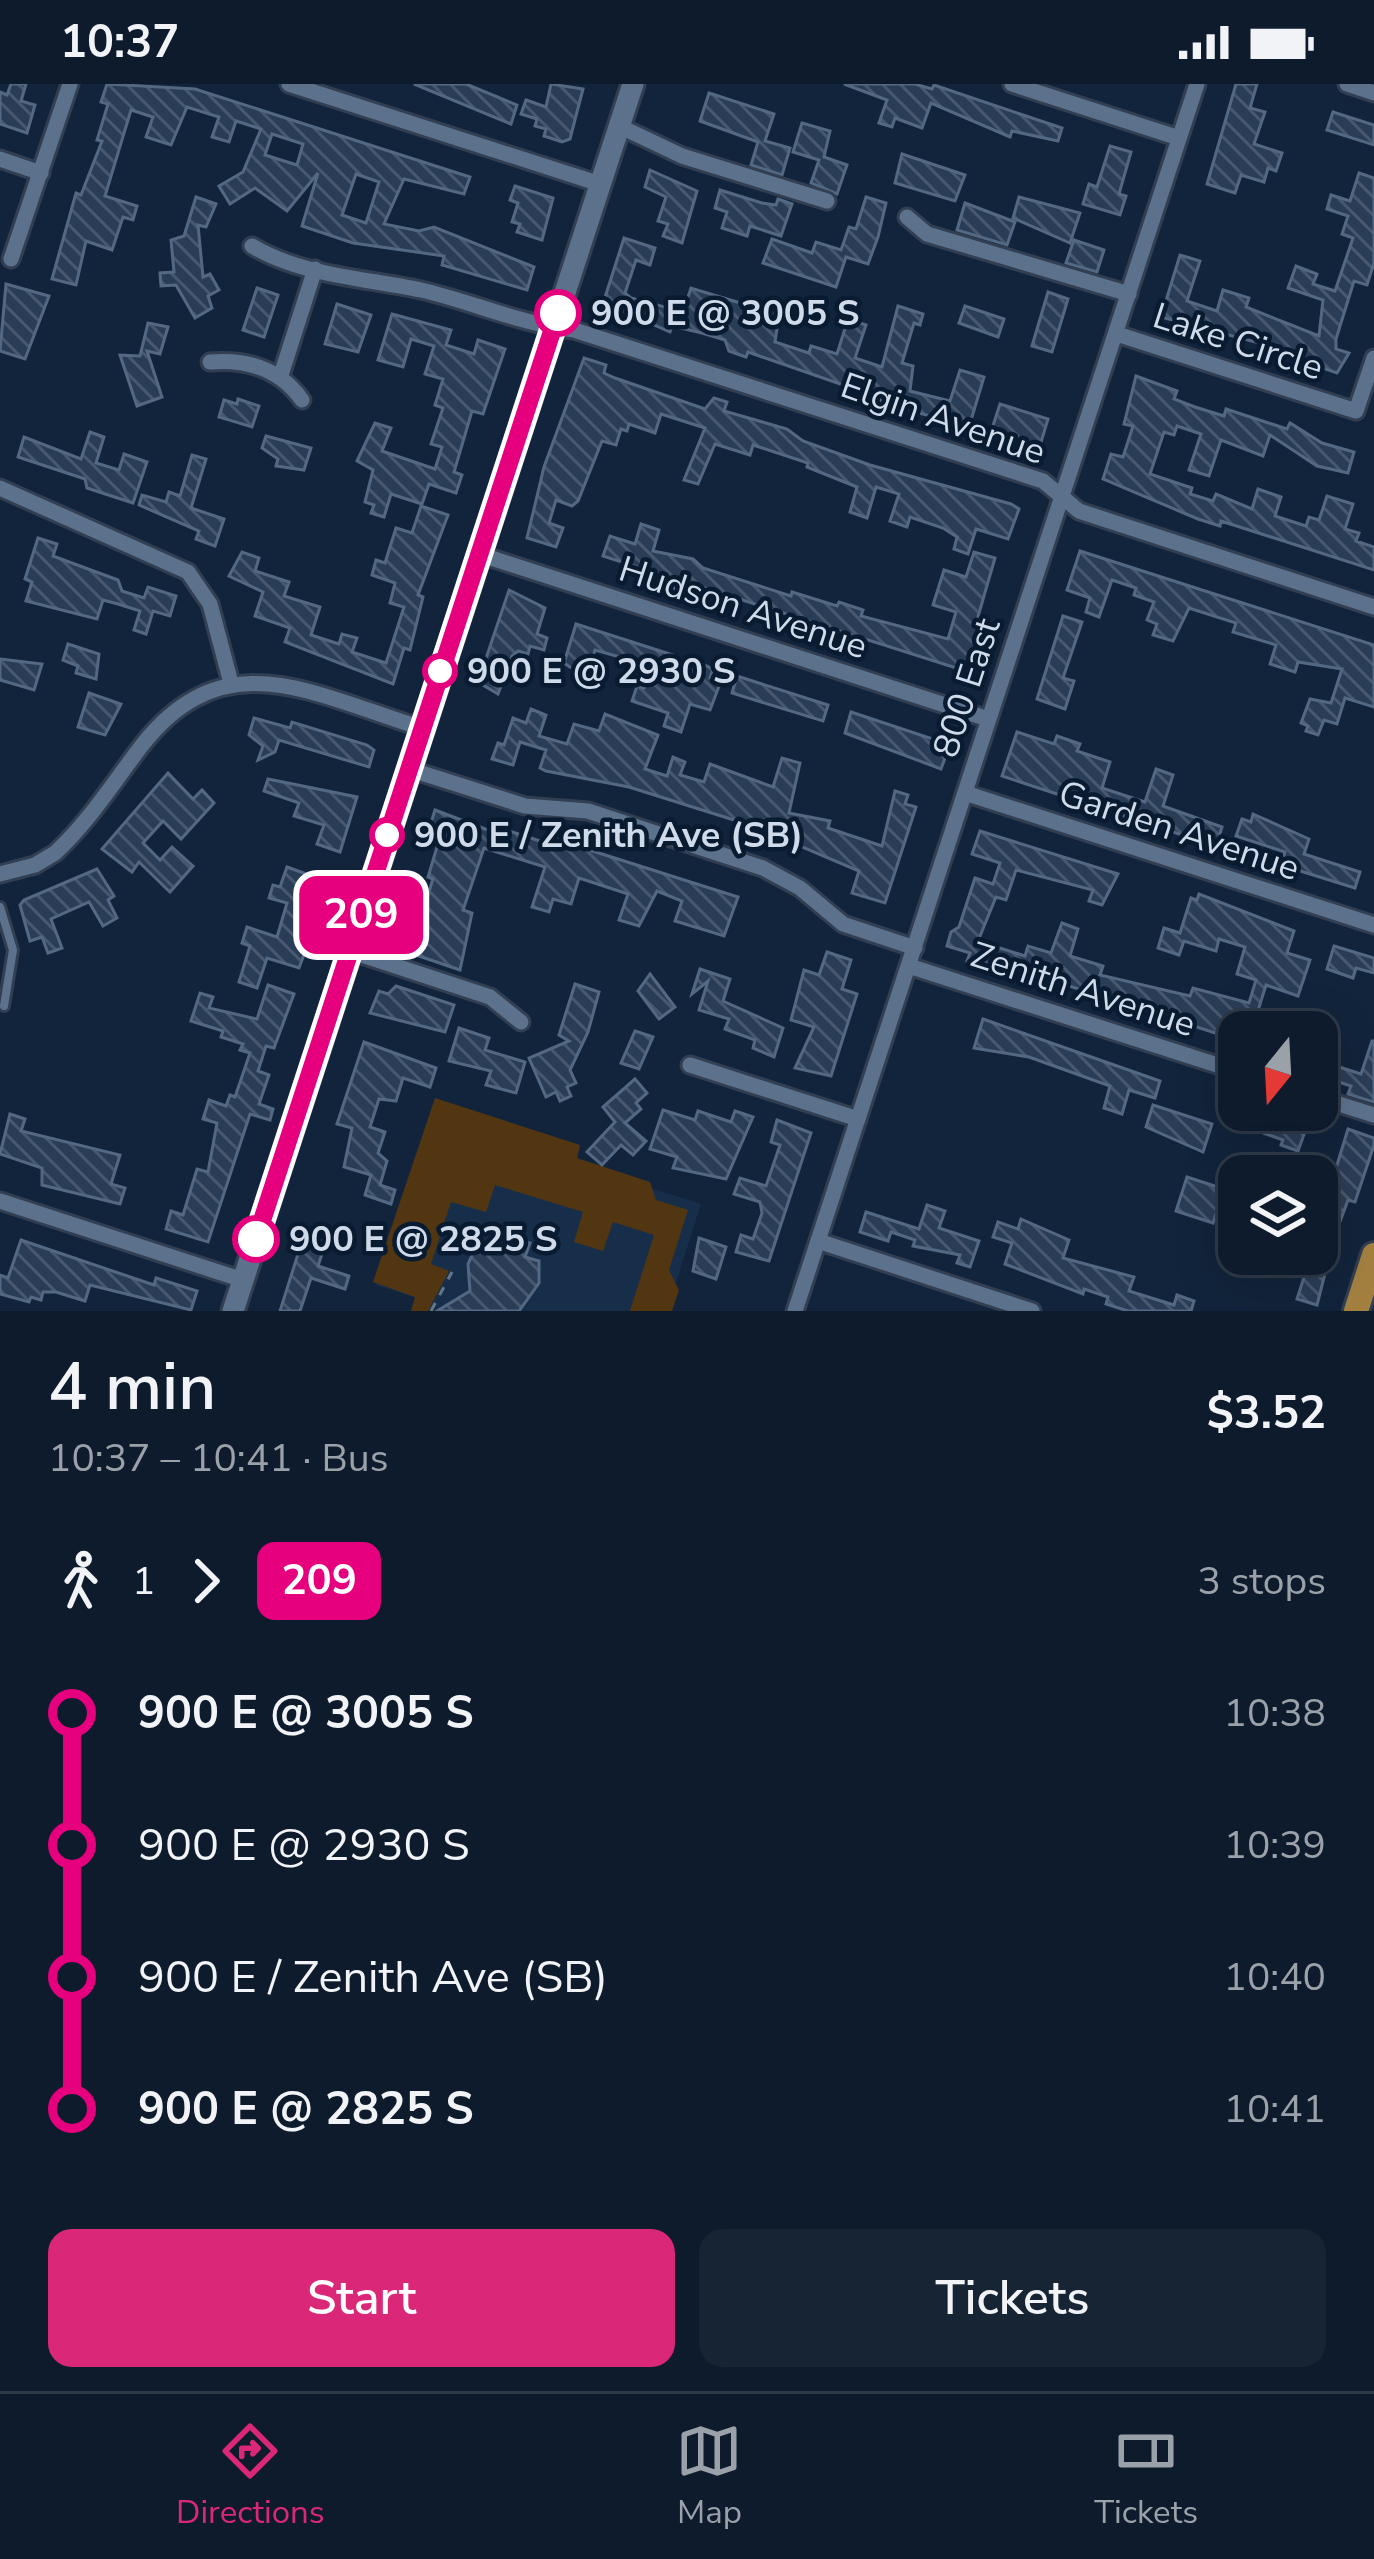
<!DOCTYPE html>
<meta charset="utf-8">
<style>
:root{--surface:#0e1b2c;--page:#172434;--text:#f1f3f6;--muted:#9ba1a9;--line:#2e3948;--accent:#db2777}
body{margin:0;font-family:"Nunito Sans",sans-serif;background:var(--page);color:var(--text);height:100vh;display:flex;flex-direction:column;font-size:45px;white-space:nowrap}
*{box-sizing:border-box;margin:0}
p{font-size:39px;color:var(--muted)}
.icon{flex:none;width:66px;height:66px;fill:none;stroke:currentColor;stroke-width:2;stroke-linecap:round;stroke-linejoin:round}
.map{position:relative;height:1227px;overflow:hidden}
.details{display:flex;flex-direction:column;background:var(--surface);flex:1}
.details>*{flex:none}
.badge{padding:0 24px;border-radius:18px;font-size:42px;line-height:78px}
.needle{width:78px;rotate:198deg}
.tools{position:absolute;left:1218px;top:927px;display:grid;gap:24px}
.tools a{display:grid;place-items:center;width:120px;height:120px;border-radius:24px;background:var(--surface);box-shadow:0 12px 48px #0002,0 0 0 3px var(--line);font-size:60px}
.map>.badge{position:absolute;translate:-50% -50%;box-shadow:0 0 0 6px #fff}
.legs{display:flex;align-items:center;gap:18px;height:132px;padding:0 48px;font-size:39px}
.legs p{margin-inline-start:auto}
.headline{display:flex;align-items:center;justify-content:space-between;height:204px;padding:0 48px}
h1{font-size:66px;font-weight:600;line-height:90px}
.cta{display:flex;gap:24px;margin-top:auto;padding:24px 48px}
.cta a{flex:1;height:138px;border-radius:24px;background:var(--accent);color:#fff;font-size:48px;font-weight:600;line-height:138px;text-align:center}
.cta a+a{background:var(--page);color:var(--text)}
ul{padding:0 48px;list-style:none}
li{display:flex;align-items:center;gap:42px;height:132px;font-size:45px}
li i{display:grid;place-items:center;width:18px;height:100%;margin:0 15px;background:currentColor}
li i::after{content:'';width:30px;height:30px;margin:-15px;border:9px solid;border-radius:50%;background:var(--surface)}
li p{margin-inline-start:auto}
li:first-child i{background:linear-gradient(#0000 50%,currentColor 0)}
li:last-child i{background:linear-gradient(currentColor 50%,#0000 0)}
.status{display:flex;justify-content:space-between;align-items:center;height:84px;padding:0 60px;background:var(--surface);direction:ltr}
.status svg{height:33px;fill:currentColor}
.dock{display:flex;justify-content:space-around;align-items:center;height:168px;border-top:3px solid var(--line);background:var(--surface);font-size:33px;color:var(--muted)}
.dock a{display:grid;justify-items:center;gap:6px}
.dock .active{color:var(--accent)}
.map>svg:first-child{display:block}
.built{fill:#162e49}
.green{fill:#523611}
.building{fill:url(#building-back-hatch);stroke:#536883;stroke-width:3;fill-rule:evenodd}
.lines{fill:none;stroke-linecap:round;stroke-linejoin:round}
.lane-casing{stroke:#323e51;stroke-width:14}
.street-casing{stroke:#323e51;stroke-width:21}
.secondary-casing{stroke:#323e51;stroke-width:27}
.primary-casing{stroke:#323e51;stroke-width:30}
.path{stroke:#667689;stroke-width:3;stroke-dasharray:9 9;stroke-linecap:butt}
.lane{stroke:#5c728c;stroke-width:8}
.street{stroke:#5c728c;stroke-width:15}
.secondary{stroke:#5c728c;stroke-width:21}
.primary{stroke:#a38040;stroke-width:24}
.line-1-casing{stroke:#fff;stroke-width:27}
.line-1{stroke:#e6007e;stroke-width:18}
.stop-1-dot{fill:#fff;stroke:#e6007e;stroke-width:6}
.labels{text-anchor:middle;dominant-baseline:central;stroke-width:9;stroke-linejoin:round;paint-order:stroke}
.stop-label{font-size:36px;font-weight:bold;fill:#cfdbea;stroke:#081b31;text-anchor:start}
.street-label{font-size:36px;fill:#cfdbea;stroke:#081b31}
</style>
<div class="status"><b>10:37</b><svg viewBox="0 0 49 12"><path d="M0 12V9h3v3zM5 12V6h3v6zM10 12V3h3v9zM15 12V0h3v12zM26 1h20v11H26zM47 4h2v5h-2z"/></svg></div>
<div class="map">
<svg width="1374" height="1227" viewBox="0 0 1374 1227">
<defs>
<pattern id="building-back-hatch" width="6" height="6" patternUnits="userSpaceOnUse" patternTransform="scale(3)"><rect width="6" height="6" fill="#2a3d56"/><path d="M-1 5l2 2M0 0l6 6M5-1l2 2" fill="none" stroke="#48586e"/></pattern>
</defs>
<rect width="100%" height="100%" fill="#12243b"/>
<polygon class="built" points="434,1018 580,1064 575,1080 701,1120 667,1227 421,1227 423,1216 376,1201"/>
<polygon class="green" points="435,1014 580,1061 577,1074 650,1098 656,1116 688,1126 669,1186 679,1206 672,1227 630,1227 654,1151 613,1138 603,1167 574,1158 583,1128 495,1101 486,1128 451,1118 431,1180 449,1187 428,1227 411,1227 415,1213 373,1198"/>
<g class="building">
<polygon points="11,0 26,0 21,17 35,21 27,49 0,40 0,8 7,11"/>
<path d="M107,0l88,5 275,88 -6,17 -60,-15 -20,45 35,7 15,-4 100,40 -7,23 -85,-25 2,-9 -91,-13 -51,-17 16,-53 -31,38 -32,-23 -25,16 -11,-18 24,-14 18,-43 -25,-8 -7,21 -17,-5 7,-20 -32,-10 -16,38 -25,-8 7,-20 -22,-7 -26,86 32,10 -4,14 -10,-3 -11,33 -26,-9 -10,44 -24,-6 24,-86 5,2 21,-54 -5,-1 11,-36 -7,-2zM272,50l31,10 -6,21 -32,-10zM356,90l23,8 -13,41 -24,-8z"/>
<polygon points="414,0 466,0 517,21 511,40"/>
<polygon points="551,0 583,5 570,55 562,58 544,52 546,45 535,42 537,35 521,30 526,16 546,23"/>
<polygon points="844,0 915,0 932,5 934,1 1062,44 1058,57 1012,47 1010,53 931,19 922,44 895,34 892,43 879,39 887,16"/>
<polygon points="1236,0 1257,0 1250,24 1265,28 1254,60 1282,69 1276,87 1268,84 1264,98 1241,91 1235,109 1207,100"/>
<polygon points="709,9 774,30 765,57 790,64 782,91 751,81 758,58 700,37"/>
<polygon points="1333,28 1374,41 1374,61 1327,46"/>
<polygon points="802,39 830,47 824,73 847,81 837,110 811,99 819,76 793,68"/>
<polygon points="1110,62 1131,68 1119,110 1126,112 1120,131 1083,120 1089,100 1097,103"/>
<polygon points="902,70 965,91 955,117 895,99"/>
<polygon points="650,86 697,107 682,159 663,152 668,140 658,137 666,113 645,103"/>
<polygon points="1359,89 1374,94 1374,179 1367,201 1354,197 1336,255 1336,265 1349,269 1337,289 1273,267 1274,263 1161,233 1180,171 1200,177 1187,217 1217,227 1223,206 1249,214 1246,223 1319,252 1323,216 1288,204 1296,182 1317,190 1313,200 1335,207 1353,154 1342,150 1348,132 1327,125 1331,111 1350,117"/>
<polygon points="515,102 553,114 542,156 517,148 520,140 512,138 518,119 510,116"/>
<polygon points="720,106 762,119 776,121 778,115 792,120 781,152 750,142 747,152 722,144 727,128 715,124"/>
<polygon points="196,113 216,120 206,143 198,141 203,193 210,190 219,206 208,212 212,224 195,234 176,201 161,202 160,189 174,188 171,156 184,152"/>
<polygon points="866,113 886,119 878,153 868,180 846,173 836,203 763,179 772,155 812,169 816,158 841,166 849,143 856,145"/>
<polygon points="1019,113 1080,129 1070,159 1013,134"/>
<polygon points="965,119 1015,138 1007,161 957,146"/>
<polygon points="624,154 655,164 650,181 636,176 625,209 631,214 683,228 691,204 747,221 779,231 775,258 809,269 811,262 837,270 848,235 866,241 855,274 882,283 898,222 923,230 920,241 914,239 902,279 913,282 910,307 950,317 960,286 984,293 969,343 883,319 878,313 748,268 746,273 729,267 725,256 702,249 672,242 670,248 620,226 617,234 600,229"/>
<polygon points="1074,156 1104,166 1097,188 1066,179"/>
<polygon points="6,200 49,212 25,275 0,267"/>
<polygon points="257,204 278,211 264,253 243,246"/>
<polygon points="1048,208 1068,215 1052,268 1032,262"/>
<polygon points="337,220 371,231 358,268 325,260"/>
<polygon points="965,222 1004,235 998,253 959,239"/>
<polygon points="392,230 451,246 446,261 474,270 478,256 505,265 483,330 472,327 454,388 462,391 456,409 429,400 422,420 391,410 384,433 371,429 374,421 365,418 373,386 357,377 375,339 391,344 382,367 435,385 442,363 431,360 443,324 435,321 443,295 425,290 434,262 411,255 403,283 378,276"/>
<polygon points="148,239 168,243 160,270 147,267 162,313 137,322 120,271 140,272"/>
<polygon points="584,274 606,281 604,289 615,294 705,325 714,314 727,318 724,327 787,345 803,357 870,381 1011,420 1019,425 1008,455 976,445 968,470 954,465 957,453 943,444 910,433 907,443 890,437 899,410 876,403 867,434 850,428 857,403 807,383 808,379 753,361 750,371 715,360 698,400 684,396 705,344 661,330 655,349 629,340 627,347 621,345 616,361 602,357 578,417 572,422 556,416 549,439 563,444 556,463 527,454 544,383"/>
<polygon points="1136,292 1177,307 1174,315 1195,323 1224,332 1226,325 1287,345 1290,339 1322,359 1354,368 1348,389 1317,382 1270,351 1263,372 1221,356 1209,392 1189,386 1201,350 1177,342 1174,351 1164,348 1150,390 1192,404 1190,410 1213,417 1216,410 1252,425 1258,405 1281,413 1275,432 1306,442 1309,433 1319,436 1327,412 1353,420 1345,445 1359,449 1356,457 1374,463 1374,486 1221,437 1220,442 1198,435 1103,395 1111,370 1123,373 1133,342 1124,340"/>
<polygon points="238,315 259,322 252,343 219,333 224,316 237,320"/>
<polygon points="1000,320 1048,335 1039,365 990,351"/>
<polygon points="90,348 104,353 96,379 119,386 124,370 147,378 133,419 87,404 85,395 18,373 24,353 81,375"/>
<polygon points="266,352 311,364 304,386 276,382 278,375 262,364"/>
<polygon points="192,371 206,375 191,424 224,435 215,462 196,455 199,447 139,421 142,411 166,418 169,408 180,412"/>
<polygon points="421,422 448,431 418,511 423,513 410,566 404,564 393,600 285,558 290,544 255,532 263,508 229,492 242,468 259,474 255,487 289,498 284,512 320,523 311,551 339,560 342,550 357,554 352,568 386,579 404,523 390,519 395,499 372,491 376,476 385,479 396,444 412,449"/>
<polygon points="641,440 659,446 653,467 693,475 703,484 791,512 792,508 837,522 839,518 863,526 861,532 948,555 956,528 933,521 944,486 966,493 974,468 995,474 975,543 982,545 972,589 689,499 683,508 673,504 675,495 603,472 610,452 635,460"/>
<polygon points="38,454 57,460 53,472 118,496 122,507 144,514 148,503 176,512 170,532 153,527 146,550 134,546 140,527 118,520 103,516 97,535 26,517 32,498 25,495"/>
<polygon points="1080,467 1374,561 1374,623 1345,614 1337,640 1324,636 1318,651 1306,647 1308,642 1301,639 1310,615 1331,619 1342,585 1298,578 1295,588 1270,580 1276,561 1233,548 1236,539 1189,524 1173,557 1153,551 1157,540 1147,536 1154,518 1134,511 1136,504 1112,496 1099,533 1086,528 1090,514 1067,506"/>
<polygon points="509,506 545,524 537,550 547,554 544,566 530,562 528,570 518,567 512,572 498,610 478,598"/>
<polygon points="1063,532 1082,538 1063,594 1074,597 1065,625 1037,615"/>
<polygon points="576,540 673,571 670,581 692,588 696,577 713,585 710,594 721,597 710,626 690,620 681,648 664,642 668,629 632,617 637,602 644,604 652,582 595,566 588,590 574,586 564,579"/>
<polygon points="68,560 99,570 96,595 76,589 78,582 63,576"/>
<polygon points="0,575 42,580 34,606 0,596"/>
<polygon points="737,592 828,621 823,637 732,609"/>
<polygon points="89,609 121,620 105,651 78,643"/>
<polygon points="531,625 546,631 539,652 567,660 574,640 599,647 605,630 658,651 645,685 667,692 673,673 685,678 680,691 704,698 710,680 773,703 782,674 800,679 789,729 830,737 828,744 882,762 895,707 908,711 905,720 916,723 885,819 852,809 859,787 753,742 629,703 546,687 540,684 546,666 520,658 513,681 492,675 498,659 504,661 513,634 526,639"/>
<polygon points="851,628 942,658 949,663 941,685 845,649"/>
<polygon points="254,634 290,644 292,638 367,661 374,666 369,683 279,656 275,668 258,676 263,662 249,651"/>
<polygon points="1017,648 1054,660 1057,652 1080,660 1077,667 1110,678 1102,704 1145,718 1156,685 1173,691 1163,722 1222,743 1216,762 1002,692"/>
<polygon points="168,689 193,715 202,706 214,719 181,755 163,737 143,759 160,776 172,763 193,782 170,808 139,778 132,788 102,765"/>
<polygon points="268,695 357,713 340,768 317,760 324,741 294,732 299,719 264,707"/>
<polygon points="435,726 501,751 503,745 543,758 545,752 738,813 724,852 675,837 682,817 657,807 639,842 619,836 628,810 579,794 571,820 553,815 549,828 532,823 545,783 484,764 463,826 472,829 460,886 404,867 415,821 424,824 433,795 428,793 440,753 428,748"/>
<polygon points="1253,730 1309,755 1304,770 1360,788 1355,804 1281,781 1285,768 1236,752 1242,735 1251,738"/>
<polygon points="980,747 1118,790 1102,821 1089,817 1093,806 1016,786 1006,816 996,813 978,857 1025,872 1028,862 1051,869 1062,839 1078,845 1070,872 1103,882 1100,891 1190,912 1193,904 1249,919 1256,896 1237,890 1245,863 1219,855 1216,867 1184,857 1179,871 1158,864 1164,844 1180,849 1191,814 1197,816 1199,810 1294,847 1287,869 1310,876 1298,912 1266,901 1256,933 1295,948 1233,948 1231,954 1007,882 1005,889 967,877 970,869 947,862 951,848 959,843 975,794 993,800 1000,779 972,770"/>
<polygon points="287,783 331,799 299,884 267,874 257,904 239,898 250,862 242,859 247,843 277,853 287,819 269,814 273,801 280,803"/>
<polygon points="97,785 114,812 108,816 117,834 103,842 89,818 51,835 62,864 48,869 42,853 30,857 20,821 24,816"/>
<polygon points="1334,862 1374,874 1374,889 1356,884 1353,894 1327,885"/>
<polygon points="827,868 851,876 842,905 857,910 831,992 795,984 814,943 791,936 804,886 819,891"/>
<polygon points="700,885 730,895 723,917 783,944 774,973 753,964 755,956 725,945 729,935 699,926 708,897 692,910"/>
<polygon points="650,890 675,923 659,935 638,907"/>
<polygon points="575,900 599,908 588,948 570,986 576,999 567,1003 571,1012 560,1017 556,1008 546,1013 529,974 569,957 559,951"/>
<polygon points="268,901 294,910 274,964 266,962 258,987 269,991 259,1020 273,1025 270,1036 250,1030 208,1158 166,1145 171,1127 183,1131 197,1085 208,1088 217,1039 203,1035 209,1016 226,1022 230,1011 235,1013 250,969 240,966 243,960 221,953 223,947 191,937 200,909 213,913 209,924 257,935"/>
<polygon points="396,902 454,921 445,948 370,929 379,907 388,910"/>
<polygon points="983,935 1160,997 1155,1014 1129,1006 1122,1030 1104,1024 1110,1002 1029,973 974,964"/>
<polygon points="459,944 489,954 485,966 525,978 516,1009 486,1001 491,987 449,977"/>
<polygon points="635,947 653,953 639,985 621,979"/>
<polygon points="1372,957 1374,957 1374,1018 1348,1010 1351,1002 1326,994 1330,980 1361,990"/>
<polygon points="364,958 436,984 430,1003 403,994 396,1017 379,1015 370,1043 385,1048 378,1069 387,1077 380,1101 395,1106 391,1120 365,1111 371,1091 344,1083 352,1044 337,1040"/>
<polygon points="635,995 647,1009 636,1019 641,1025 625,1039 646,1057 633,1071 621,1061 602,1081 587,1068 615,1038 603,1023"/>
<polygon points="1153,1021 1212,1040 1203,1068 1146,1043"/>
<polygon points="663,1026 695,1036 698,1027 731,1038 735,1027 753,1033 726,1095 673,1084 677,1073 650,1065"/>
<polygon points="1255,1026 1307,1042 1298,1067 1281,1061 1283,1056 1249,1044"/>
<polygon points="10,1030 25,1035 21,1047 120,1071 111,1100 125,1104 120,1120 42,1101 42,1084 0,1070"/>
<polygon points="777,1036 811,1049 769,1177 736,1168 741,1151 753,1155 762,1129 760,1118 734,1110 740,1094 766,1102 780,1061 771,1058"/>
<polygon points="1348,1045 1374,1054 1374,1061 1355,1118 1348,1116 1334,1154 1317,1221 1297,1215 1307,1184 1273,1170 1317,1170 1317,1125 1323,1127"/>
<polygon points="1187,1093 1224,1105 1213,1139 1176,1127"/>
<polygon points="927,1121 945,1127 939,1144 979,1157 970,1183 957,1179 960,1171 913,1162 915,1156 891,1148 888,1157 860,1148 866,1128 919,1145"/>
<polygon points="1021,1135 1069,1156 1063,1174 1134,1193 1129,1207 1174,1221 1177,1211 1194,1217 1191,1227 1128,1227 1106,1220 1108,1213 1084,1205 1083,1210 1005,1180 1012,1159 993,1153 998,1138 1018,1145"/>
<polygon points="304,1151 326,1158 318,1182 349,1192 345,1205 311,1194 300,1227 280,1227"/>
<polygon points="506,1152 530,1159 525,1173 539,1177 539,1199 519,1227 437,1227 470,1207 468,1180 476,1163 481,1159 502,1165"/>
<polygon points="699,1154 726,1163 716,1195 693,1187"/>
<polygon points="21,1156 154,1201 156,1194 197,1207 191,1226 90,1201 85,1217 56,1208 43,1208 41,1216 31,1213 29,1218 0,1210 0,1191 8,1194"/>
</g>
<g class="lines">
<defs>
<polyline id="lane" points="0,823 13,866 4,922"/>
<g id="street">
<polyline points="289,0 600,100"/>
<polyline points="1012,0 1179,54"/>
<polyline points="1347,0 1374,9"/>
<polyline points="619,42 682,72 827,117"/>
<polyline points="0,75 41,89"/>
<polyline points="907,133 927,150 1129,210"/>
<path d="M252,162c50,30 113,32 169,44 52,12 99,34 153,40l469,151 36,30 295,96"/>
<polyline points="11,175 70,0"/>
<polyline points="1117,250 1356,327 1374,274"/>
<path d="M210,278c37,-3 70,7 92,38"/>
<polyline points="281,291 315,185"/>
<polyline points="0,404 188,488 210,520 231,599"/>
<polyline points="479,470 988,635"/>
<polyline points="409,685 525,722 588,727 763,784 800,804 843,840 915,864"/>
<polyline points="965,709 1374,841"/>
<path d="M0,790l35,-9 20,-12c34,-31 60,-73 88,-109 83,-105 173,-48 279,-16"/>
<polyline points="350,867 490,913 521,938"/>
<polyline points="909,882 1239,988"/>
<polyline points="690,981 858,1035"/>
<polyline points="1317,1013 1374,1031"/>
<polyline points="0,1117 243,1196"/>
<polyline points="818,1157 1032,1227"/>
<polyline points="795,1227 1197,0"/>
</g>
<polyline id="secondary" points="233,1227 633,0"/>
<polyline id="primary" points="1356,1227 1374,1171"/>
</defs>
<use href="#lane" class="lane-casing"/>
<use href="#street" class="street-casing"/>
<use href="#secondary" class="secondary-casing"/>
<use href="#primary" class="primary-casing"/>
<polyline class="path" points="431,1227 452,1188"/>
<use href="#lane" class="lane"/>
<use href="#street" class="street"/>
<use href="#secondary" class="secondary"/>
<use href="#primary" class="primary"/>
</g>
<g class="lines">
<defs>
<polyline id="line-1" points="256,1155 558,229"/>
</defs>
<use href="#line-1" class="line-1-casing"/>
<use href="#line-1" class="line-1"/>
</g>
<g class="stop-1-dot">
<circle cx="558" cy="229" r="21"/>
<circle cx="440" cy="587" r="15"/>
<circle cx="387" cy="751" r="15"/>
<circle cx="256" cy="1155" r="21"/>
</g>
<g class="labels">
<g class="stop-label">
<text x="591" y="229">900 E @ 3005 S</text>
<text x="467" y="587">900 E @ 2930 S</text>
<text x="414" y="751">900 E / Zenith Ave (SB)</text>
<text x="289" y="1155">900 E @ 2825 S</text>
</g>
<g class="street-label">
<text transform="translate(1238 258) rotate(18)">Lake Circle</text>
<text transform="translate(943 335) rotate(19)">Elgin Avenue</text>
<text transform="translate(743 524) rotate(18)">Hudson Avenue</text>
<text transform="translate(967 604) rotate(-72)">800 East</text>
<text transform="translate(1179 747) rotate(18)">Garden Avenue</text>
<text transform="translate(1083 906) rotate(18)">Zenith Avenue</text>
</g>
</g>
</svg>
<div class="tools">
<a><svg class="needle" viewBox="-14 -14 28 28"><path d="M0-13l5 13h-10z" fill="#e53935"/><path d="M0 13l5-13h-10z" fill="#9ba1a9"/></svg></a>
<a><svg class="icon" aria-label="layers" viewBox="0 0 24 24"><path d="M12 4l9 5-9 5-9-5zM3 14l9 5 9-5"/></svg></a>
</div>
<b class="badge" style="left:361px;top:831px;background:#e6007e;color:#fff">209</b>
</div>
<section class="details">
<div class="headline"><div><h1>4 min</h1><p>10:37 – 10:41 · Bus</p></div><b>$3.52</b></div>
<div class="legs"><svg class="icon" aria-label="walk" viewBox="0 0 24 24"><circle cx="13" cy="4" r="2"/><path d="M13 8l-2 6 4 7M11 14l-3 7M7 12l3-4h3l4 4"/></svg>1<svg class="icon" aria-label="forward" viewBox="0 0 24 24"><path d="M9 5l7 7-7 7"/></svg><b class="badge" style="background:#e6007e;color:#fff">209</b><p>3 stops</p></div>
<ul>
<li><i style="color:#e6007e"></i><b>900 E @ 3005 S</b><p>10:38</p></li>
<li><i style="color:#e6007e"></i><span>900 E @ 2930 S</span><p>10:39</p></li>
<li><i style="color:#e6007e"></i><span>900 E / Zenith Ave (SB)</span><p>10:40</p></li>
<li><i style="color:#e6007e"></i><b>900 E @ 2825 S</b><p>10:41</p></li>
</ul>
<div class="cta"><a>Start</a><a>Tickets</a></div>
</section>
<nav class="dock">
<a class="active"><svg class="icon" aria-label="directions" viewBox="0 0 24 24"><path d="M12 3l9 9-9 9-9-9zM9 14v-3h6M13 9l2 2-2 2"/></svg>Directions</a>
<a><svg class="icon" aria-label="map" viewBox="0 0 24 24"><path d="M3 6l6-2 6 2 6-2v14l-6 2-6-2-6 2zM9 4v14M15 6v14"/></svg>Map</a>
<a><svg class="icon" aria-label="tickets" viewBox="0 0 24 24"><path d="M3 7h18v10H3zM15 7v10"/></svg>Tickets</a>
</nav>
